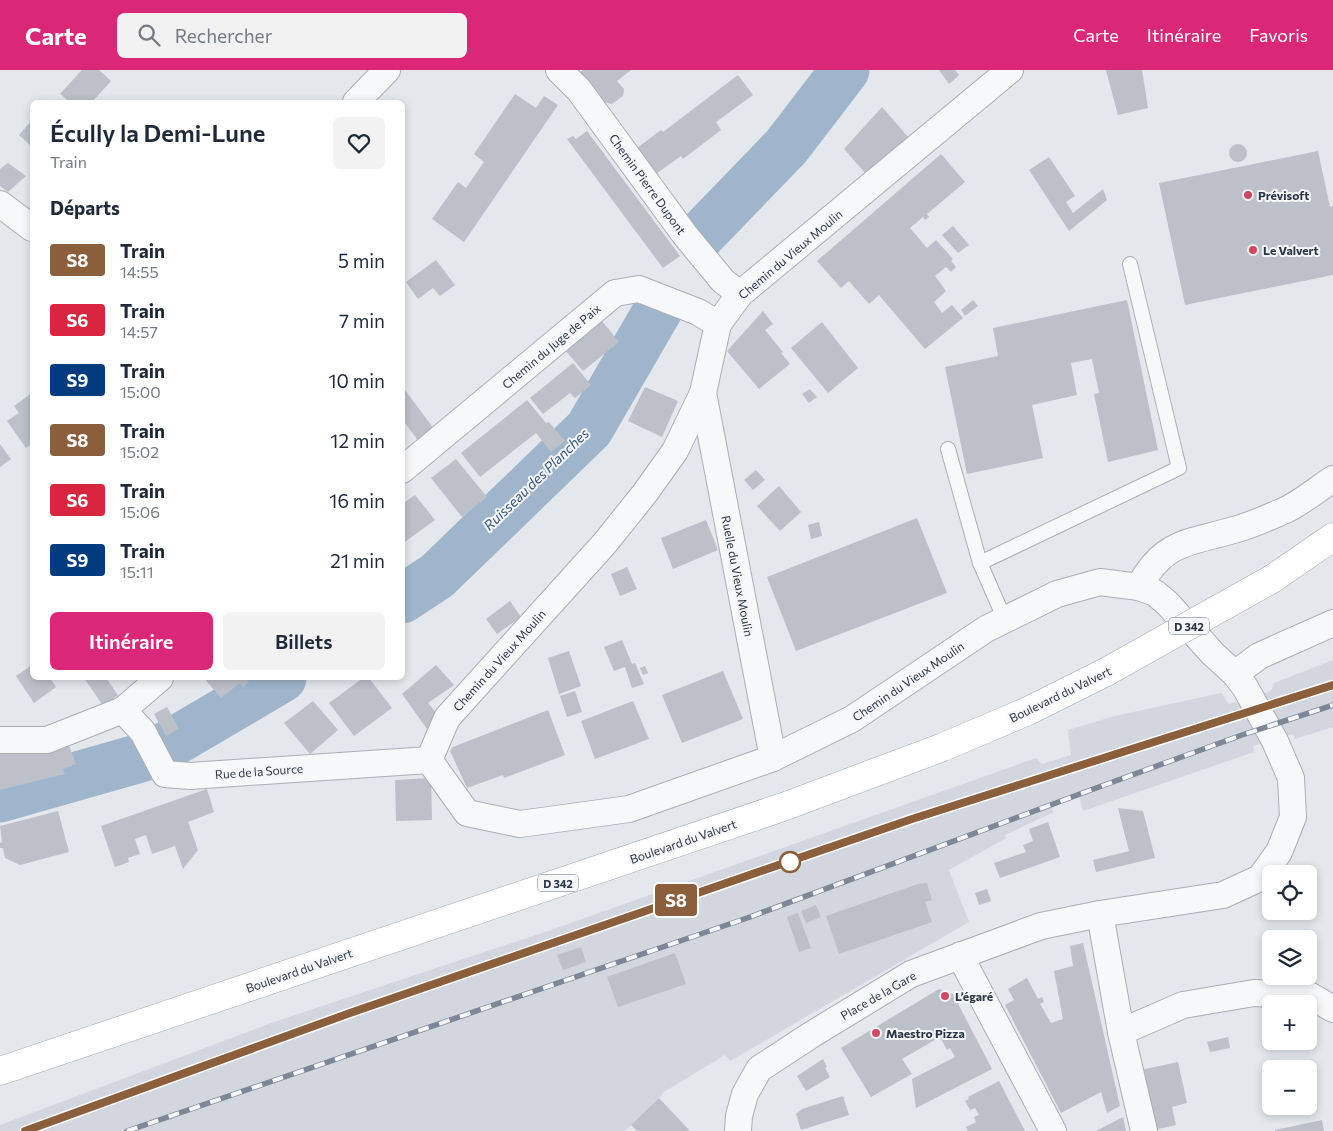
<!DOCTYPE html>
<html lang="fr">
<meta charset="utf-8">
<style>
:root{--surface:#fff;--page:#f2f2f3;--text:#1f2937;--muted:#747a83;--accent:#db2777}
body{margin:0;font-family:Commissioner,sans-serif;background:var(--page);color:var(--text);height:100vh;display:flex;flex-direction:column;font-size:19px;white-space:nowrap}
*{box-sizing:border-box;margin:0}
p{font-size:16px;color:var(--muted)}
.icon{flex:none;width:28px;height:28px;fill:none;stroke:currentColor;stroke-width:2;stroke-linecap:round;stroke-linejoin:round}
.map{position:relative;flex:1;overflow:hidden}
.sheet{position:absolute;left:30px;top:30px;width:375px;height:580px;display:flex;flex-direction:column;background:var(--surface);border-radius:8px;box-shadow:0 2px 8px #0003}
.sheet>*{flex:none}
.badge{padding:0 10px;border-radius:4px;font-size:18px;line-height:32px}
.tools{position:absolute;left:1262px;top:795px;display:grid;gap:10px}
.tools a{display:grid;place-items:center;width:55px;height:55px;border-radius:8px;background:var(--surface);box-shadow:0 2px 8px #0003;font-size:25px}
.map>.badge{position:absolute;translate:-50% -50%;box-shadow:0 0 0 2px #fff}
h2{padding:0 20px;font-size:19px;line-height:45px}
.round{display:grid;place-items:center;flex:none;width:52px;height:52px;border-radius:8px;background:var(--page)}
.overview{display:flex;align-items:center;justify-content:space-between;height:85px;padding:0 20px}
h1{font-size:24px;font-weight:600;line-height:38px}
.primary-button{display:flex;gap:10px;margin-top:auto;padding:10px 20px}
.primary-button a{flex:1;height:58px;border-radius:8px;background:var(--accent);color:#fff;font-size:20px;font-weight:600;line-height:58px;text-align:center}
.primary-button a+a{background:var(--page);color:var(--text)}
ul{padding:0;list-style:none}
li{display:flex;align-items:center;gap:15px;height:60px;padding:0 20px}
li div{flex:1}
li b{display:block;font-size:19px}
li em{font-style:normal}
li .badge{min-width:55px;font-weight:700;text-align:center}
header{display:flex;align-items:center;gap:30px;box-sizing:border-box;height:70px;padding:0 25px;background:var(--accent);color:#fff}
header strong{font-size:24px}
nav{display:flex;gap:28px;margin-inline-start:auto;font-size:18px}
.search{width:350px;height:45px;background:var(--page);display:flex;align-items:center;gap:12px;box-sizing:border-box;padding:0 18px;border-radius:8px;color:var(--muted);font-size:19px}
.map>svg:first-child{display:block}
.built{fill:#d2d6de}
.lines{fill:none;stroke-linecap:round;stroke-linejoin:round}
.river{stroke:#9fb5cb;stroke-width:49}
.building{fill:#bbc0c9}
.lane-casing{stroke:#a9aeb6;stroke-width:16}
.street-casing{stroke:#a9aeb6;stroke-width:28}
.primary-casing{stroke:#a3abb7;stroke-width:29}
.lane{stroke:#f7f8fa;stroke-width:14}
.street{stroke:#f7f8fa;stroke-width:26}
.primary{stroke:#fff;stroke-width:28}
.rail-casing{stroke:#7d8795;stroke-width:5.5}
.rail{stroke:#f4f6f9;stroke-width:4;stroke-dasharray:11;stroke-linecap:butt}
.primary-bridge-casing{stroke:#a3abb7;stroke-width:29;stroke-linecap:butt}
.primary-bridge{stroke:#fff;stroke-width:28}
.line-casing{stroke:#fff;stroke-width:11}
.line{stroke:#8b5e3c;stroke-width:8}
.poi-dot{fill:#cf4a61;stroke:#f4f6f9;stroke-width:2}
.stop-dot{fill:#fff;stroke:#8b5e3c;stroke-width:2.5}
.labels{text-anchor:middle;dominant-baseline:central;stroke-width:4;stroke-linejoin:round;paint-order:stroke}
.shield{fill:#f4f6f9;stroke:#676f7a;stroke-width:1}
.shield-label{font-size:11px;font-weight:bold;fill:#2b3544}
.street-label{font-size:12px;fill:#2b3544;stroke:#f4f6f9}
.poi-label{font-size:12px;font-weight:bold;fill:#2b3544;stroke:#f4f6f9;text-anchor:start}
.water-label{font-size:14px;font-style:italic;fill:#355479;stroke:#f4f6f9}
</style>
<header>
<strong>Carte</strong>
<div class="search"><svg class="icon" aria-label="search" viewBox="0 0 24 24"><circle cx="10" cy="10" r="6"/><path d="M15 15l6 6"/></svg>Rechercher</div>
<nav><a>Carte</a><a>Itinéraire</a><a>Favoris</a></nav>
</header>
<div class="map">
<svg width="1333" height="1061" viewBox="0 0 1333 1061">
<rect width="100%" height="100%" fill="#e4e7ec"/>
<polygon class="built" points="1333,590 1333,657 1295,669 1293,664 1253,676 1254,682 1083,741 1079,725 1051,738 1054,742 1005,765 1006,768 949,800 969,852 730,991 725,985 662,1023 663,1024 625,1061 0,1061 0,1055 274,952 551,860 1036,688 1042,694 1071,685 1068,660 1115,646 1221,623 1229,634 1271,621 1274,613"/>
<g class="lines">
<g class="river">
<polyline points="700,166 786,77 845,0"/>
<polyline points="402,529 437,506 589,359 658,240"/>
<polyline points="0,728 151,685 282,608"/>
</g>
</g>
<g class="building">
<polygon points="82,0 99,0 111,11 94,30 96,32 70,32 60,24"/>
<polygon points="583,0 631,0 617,11 624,19 623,26 612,34 601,31 580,2"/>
<polygon points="939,0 955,0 959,5 949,14"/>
<polygon points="1106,0 1142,0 1148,38 1118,45"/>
<polygon points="738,5 753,25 716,52 721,60 683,89 681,86 656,104 637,78 661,60 663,62"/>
<polygon points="515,24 536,38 544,26 558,35 464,172 432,149 458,112 466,118 484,92 474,84"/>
<polygon points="882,37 909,68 867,105 844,79"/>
<polygon points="32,50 32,77 19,65"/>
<polygon points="587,61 680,186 663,198 567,69 573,66 576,69"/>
<circle cx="1238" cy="83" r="9"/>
<polygon points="1318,81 1330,137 1333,136 1333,205 1185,235 1159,113"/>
<polygon points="941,84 965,112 927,144 929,147 925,150 923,147 910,158 927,178 936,170 953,189 951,191 956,197 951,202 946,197 935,206 946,221 934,232 942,243 952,235 963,248 925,279 879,225 869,234 849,211 841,218 817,191"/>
<polygon points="1049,87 1075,126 1066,132 1073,143 1103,119 1107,130 1069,161 1029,100"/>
<polygon points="8,93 26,106 8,122 0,116 0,99"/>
<polygon points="953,156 969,175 958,183 942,165"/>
<polygon points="436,190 455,215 440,226 433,218 418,229 406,212"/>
<polygon points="973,230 978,236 965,246 961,240"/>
<polygon points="1127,230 1158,380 1108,392 1094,324 1099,323 1092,289 1071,293 1077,325 1032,335 1043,388 967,404 945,297 998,286 993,258"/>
<polygon points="763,241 773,254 765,260 783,282 781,283 790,294 759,319 727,281"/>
<polygon points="602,251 619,272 583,301 565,280"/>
<polygon points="822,252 858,298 828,323 791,278"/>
<polygon points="573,293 591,315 575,328 570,323 543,344 530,328"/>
<polygon points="645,317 678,331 662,367 628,351"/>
<polygon points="810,319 817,327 809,333 802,324"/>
<polygon points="405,320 434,359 419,372 402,349 402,322"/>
<polygon points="32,323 32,374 26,378 7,351 19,343 14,336"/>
<polygon points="527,330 546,353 549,352 565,371 551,382 536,363 480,407 461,383"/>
<polygon points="0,374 11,389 0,397"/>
<polygon points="456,389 487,427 462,447 431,408"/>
<polygon points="756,400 765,410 753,420 744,410"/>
<polygon points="779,416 801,442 780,461 757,436"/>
<polygon points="415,425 435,450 402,474 402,434"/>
<polygon points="917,448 947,523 796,581 767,507"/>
<polygon points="706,450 718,480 673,499 661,468"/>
<polygon points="819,452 822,466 811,469 808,455"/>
<polygon points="627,497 637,519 620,526 611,504"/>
<polygon points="510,531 521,547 497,564 486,549"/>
<polygon points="622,570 632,594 635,593 644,614 632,618 625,597 614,601 604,577"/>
<polygon points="569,581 581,616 559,624 548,588"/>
<polygon points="32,595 32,608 50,608 56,617 34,633 16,606"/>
<polygon points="436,595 454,615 428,633 437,644 427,659 402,624"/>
<polygon points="645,596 648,603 643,605 640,598"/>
<polygon points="723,601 743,649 682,673 662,625"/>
<polygon points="84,608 106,608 118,625 104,637"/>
<polygon points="204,608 245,608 249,612 243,617 240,613 221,628"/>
<polygon points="363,608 369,608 392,638 354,666 329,633"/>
<polygon points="575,621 582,642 567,647 560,626"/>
<polygon points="313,631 338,660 310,684 284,653"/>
<polygon points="633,631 649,669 595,689 581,651"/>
<polygon points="167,637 179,659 166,666 154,644"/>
<polygon points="548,640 565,685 504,708 503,705 467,718 450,681 453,677"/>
<polygon points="69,676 76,694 63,699 65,704 0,720 0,684 44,684"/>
<polygon points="431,708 432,750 396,751 395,710"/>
<polygon points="207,719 214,742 188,752 198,780 183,799 175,776 152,784 146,765 135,769 140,784 128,788 129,792 115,797 101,756"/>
<polygon points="1118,738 1143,741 1155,788 1096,802 1093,790 1129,781"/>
<polygon points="58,741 69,782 20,795 5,788 3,778 0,778 0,773 2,772 0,756"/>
<polygon points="1048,752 1060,787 1000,808 994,793 1026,782 1023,775 1033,771 1029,759"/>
<polygon points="927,813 932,830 925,832 932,852 839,884 826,846 918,814"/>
<polygon points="987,819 991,831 979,835 975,823"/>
<polygon points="816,835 821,847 806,853 801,841"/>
<polygon points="798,843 811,878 799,882 787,847"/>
<polygon points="1083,873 1120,1036 1107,1043 1101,1022 1061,1043 1005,935 1014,930 1008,919 1027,908 1038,929 1042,927 1044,932 1040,934 1051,953 1063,949 1054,901 1073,896 1070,876"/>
<polygon points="581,877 586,892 563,900 557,885"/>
<polygon points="675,883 686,914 618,937 607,907"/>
<polygon points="939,919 953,924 992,999 916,1038 912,1009 955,987 950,978 947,980 940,967 902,989 912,1004 871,1027 841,978"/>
<polygon points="1228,967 1230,978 1210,982 1207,972"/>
<polygon points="823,989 827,997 825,998 830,1007 806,1021 797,1006"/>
<polygon points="1178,992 1187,1033 1172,1037 1176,1055 1154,1060 1141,1000"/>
<polygon points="999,1011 1025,1061 968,1061 966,1057 976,1052 974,1047 979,1045 975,1038 970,1040 965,1031 969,1029 968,1027"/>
<polygon points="843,1026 849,1045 801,1060 796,1044 802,1039"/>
<polygon points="659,1028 690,1061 637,1061 631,1055"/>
<polygon points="1123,1047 1126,1061 1096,1061"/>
<polygon points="1322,1050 1324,1061 1275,1061 1275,1060"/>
</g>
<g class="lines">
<defs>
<g id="lane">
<polyline points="948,379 980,493"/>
<polyline points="1005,550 980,493 1179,398 1130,194"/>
</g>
<g id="street">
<polyline points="559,0 579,20 685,165 723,211 740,224"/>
<polyline points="356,32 387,0"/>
<polyline points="0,134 32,158"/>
<polyline points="703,323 773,688"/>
<polyline points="402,400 615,223 639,219 698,242 718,254"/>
<path d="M1139,517c25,-48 53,-44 98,-58 15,-4 30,-11 44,-17 18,-7 35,-22 52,-33"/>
<polyline points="1235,604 1259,586 1333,553"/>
<polyline points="123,640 143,662 165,704 190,706 429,690"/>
<polyline points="0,670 47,670 123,640 160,608"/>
<polyline points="1100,844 1121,962 1144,1061"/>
<polyline points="961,885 966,897 1053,1061"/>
<polyline points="1121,962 1183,935 1254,923 1309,925 1333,939"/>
<polyline points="738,1061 739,1046 745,1024 759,999 811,965 911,904 1041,856 1100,844 1223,825 1260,808 1279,782 1293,747 1291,708 1275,671 1245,617 1235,604 1213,584 1167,533 1155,523 1139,517 1100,512 1057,524 986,559 852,649 773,688 629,739 520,754 467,743 429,690 447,648 605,473 645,423 675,381 703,323 718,254 740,224 1010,0"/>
</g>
<g id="primary">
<polyline points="1272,509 1333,467"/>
<polyline points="0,1001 783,737 943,677 1028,641 1106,602"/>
</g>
</defs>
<use href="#lane" class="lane-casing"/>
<use href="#street" class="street-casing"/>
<use href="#primary" class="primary-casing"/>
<use href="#lane" class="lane"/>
<use href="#street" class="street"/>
<use href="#primary" class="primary"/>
<defs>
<g id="rail">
<polyline points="25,1061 350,943 912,749 1333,615"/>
<polyline points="127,1061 750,847 1088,721 1242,665 1333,635"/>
</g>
</defs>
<use href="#rail" class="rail-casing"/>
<use href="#rail" class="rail"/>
<defs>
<polyline id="primary-bridge" points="1106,602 1272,509"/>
</defs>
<use href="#primary-bridge" class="primary-bridge-casing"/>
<use href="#primary-bridge" class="primary-bridge"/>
</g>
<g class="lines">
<defs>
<polyline id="line" points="25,1061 350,943 912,749 1333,615"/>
</defs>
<use href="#line" class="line-casing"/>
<use href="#line" class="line"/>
</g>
<g class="poi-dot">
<circle cx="1248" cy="125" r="5"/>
<circle cx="1253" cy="180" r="5"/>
<circle cx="945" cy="926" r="5"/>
<circle cx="876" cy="963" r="5"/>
</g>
<circle class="stop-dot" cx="790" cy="792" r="10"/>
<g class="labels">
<g class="shield">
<rect x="1169" y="547.5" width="40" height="17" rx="4"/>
<rect x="538" y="804.5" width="40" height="17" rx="4"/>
</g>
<g class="shield-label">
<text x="1189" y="556">D 342</text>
<text x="558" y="813">D 342</text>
</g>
<g class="street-label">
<text transform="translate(648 114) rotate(54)">Chemin Pierre Dupont</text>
<text transform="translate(790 184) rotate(-40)">Chemin du Vieux Moulin</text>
<text transform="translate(551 276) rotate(-40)">Chemin du Juge de Paix</text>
<text transform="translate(738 506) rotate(79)">Ruelle du Vieux Moulin</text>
<text transform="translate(499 590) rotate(-48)">Chemin du Vieux Moulin</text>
<text transform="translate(908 611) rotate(-34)">Chemin du Vieux Moulin</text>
<text transform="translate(1060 624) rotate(-26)">Boulevard du Valvert</text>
<text transform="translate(259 701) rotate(-4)">Rue de la Source</text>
<text transform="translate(683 771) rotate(-19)">Boulevard du Valvert</text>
<text transform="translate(299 900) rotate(-19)">Boulevard du Valvert</text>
<text transform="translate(878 925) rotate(-30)">Place de la Gare</text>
</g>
<g class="poi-label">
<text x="1258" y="125">Prévisoft</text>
<text x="1263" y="180">Le Valvert</text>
<text x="955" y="926">L’égaré</text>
<text x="886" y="963">Maestro Pizza</text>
</g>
<g class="water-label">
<text transform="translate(536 409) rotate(-44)">Ruisseau des Planches</text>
</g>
</g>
</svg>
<div class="tools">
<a><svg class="icon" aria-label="locate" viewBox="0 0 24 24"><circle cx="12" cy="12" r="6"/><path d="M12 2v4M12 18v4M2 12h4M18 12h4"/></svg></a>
<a><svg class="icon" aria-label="layers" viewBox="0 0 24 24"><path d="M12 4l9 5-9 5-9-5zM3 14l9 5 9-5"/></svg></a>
<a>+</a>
<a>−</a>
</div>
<b class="badge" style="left:676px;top:830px;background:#8b5e3c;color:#fff">S8</b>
<section class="sheet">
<div class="overview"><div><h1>Écully la Demi-Lune</h1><p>Train</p></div><a class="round"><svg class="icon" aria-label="heart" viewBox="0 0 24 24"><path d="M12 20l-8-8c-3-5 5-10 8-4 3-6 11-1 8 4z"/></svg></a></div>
<h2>Départs</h2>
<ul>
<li><span class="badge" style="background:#8b5e3c;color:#fff">S8</span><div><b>Train</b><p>14:55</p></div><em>5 min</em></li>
<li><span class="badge" style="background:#d7263d;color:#fff">S6</span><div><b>Train</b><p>14:57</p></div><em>7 min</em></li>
<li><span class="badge" style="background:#003b80;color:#fff">S9</span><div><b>Train</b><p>15:00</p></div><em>10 min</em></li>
<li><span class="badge" style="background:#8b5e3c;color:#fff">S8</span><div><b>Train</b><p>15:02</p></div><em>12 min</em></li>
<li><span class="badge" style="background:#d7263d;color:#fff">S6</span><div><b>Train</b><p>15:06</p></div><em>16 min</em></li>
<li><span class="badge" style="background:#003b80;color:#fff">S9</span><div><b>Train</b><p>15:11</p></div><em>21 min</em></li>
</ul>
<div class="primary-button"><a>Itinéraire</a><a>Billets</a></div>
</section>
</div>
